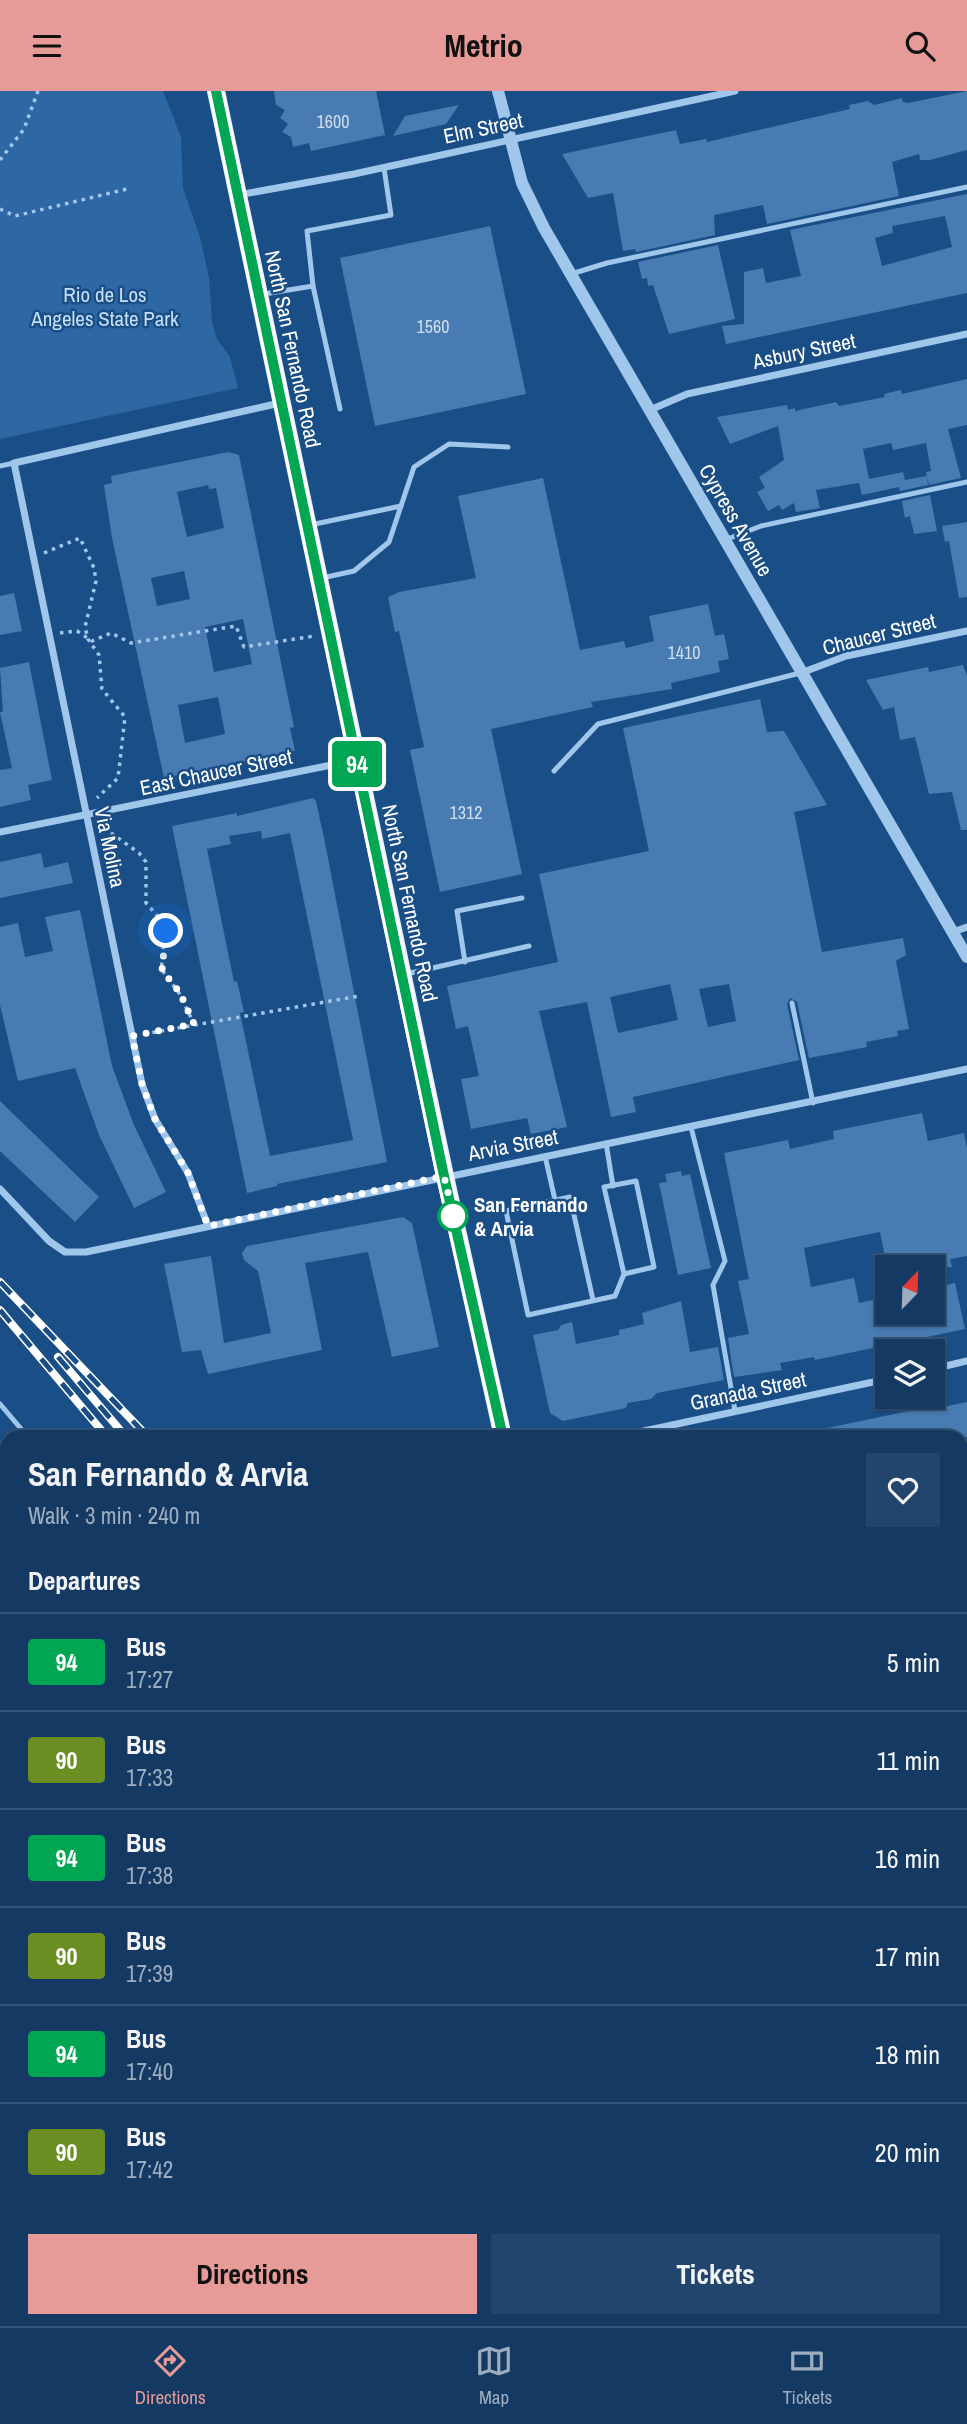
<!DOCTYPE html>
<meta charset="utf-8">
<style>
:root{--surface:#143a64;--page:#21456d;--text:#f1f3f6;--muted:#9dadbf;--line:#335478;--accent:#e69b98}
body{margin:0;font-family:"Archivo Narrow",sans-serif;background:var(--page);color:var(--text);height:100vh;display:flex;flex-direction:column;font-size:26px;white-space:nowrap}
*{box-sizing:border-box;margin:0}
p{font-size:23px;color:var(--muted)}
.icon{flex:none;width:38px;height:38px;fill:none;stroke:currentColor;stroke-width:2;stroke-linecap:round;stroke-linejoin:round}
.map{position:relative;flex:1;overflow:hidden}
.details{position:absolute;left:0px;top:1339px;width:968px;height:898px;display:flex;flex-direction:column;background:var(--surface);border-radius:21px 21px 0 0;box-shadow:0 2px 5px #0004,0 0 0 2px var(--line)}
.details>*{flex:none}
.badge{padding:0 14px;border-radius:5px;font-size:24px;line-height:46px}
.needle{width:46px;rotate:23deg}
.fabs{position:absolute;left:875px;top:1164px;display:grid;gap:14px}
.fabs a{display:grid;place-items:center;width:70px;height:70px;border-radius:0px;background:var(--surface);box-shadow:0 2px 5px #0004,0 0 0 2px var(--line);font-size:35px}
.you{position:absolute;width:35px;height:35px;margin:-18px;border:5px solid #fff;border-radius:50%;background:#1a73e8;box-shadow:0 0 0 10px #1a73e833}
.map>.badge{position:absolute;translate:-50% -50%;box-shadow:0 0 0 4px #fff}
h2{padding:0 28px;font-size:26px;line-height:63px}
.round{display:grid;place-items:center;flex:none;width:74px;height:74px;border-radius:0px;background:var(--page)}
.summary{display:flex;align-items:center;justify-content:space-between;height:119px;padding:0 28px}
h1{font-size:33px;font-weight:800;line-height:52px}
.primary-button{display:flex;gap:14px;margin-top:auto;padding:14px 28px}
.primary-button a{flex:1;height:80px;border-radius:0px;background:var(--accent);color:#111;font-size:28px;font-weight:800;line-height:80px;text-align:center}
.primary-button a+a{background:var(--page);color:var(--text)}
ul{padding:0;list-style:none}
li{display:flex;align-items:center;gap:21px;height:98px;padding:0 28px;border-top:2px solid var(--line)}
li div{flex:1}
li b{display:block;font-size:26px}
li em{font-style:normal}
li .badge{min-width:77px;font-weight:700;text-align:center}
header{display:flex;justify-content:space-between;align-items:center;height:91px;padding:0 28px;background:var(--accent);color:#111;font-size:32px;font-weight:800}
.menu{display:flex;justify-content:space-around;align-items:center;height:98px;border-top:2px solid var(--line);background:var(--surface);font-size:19px;color:var(--muted)}
.menu a{display:grid;justify-items:center;gap:4px}
.menu .active{color:var(--accent)}
.map>svg:first-child{display:block}
.green{fill:#2d68a4}
.water{fill:#40668f;stroke:#94c2ee;stroke-width:2}
.building{fill:#477bb1;fill-rule:evenodd}
.lines{fill:none;stroke-linecap:round;stroke-linejoin:round}
.path{stroke:#a1c6ec;stroke-width:3.5;stroke-dasharray:3.5 5;stroke-linecap:butt}
.service{stroke:#a1c6ec;stroke-width:5}
.minor{stroke:#a1c6ec;stroke-width:7}
.tertiary{stroke:#a1c6ec;stroke-width:12}
.primary{stroke:#e6f1ff;stroke-width:18}
.rail-casing{stroke:#fff;stroke-width:8}
.rail{stroke:#1a4e86;stroke-width:5;stroke-dasharray:16;stroke-linecap:butt}
.line-casing{stroke:#fff;stroke-width:16}
.line{stroke:#00a651;stroke-width:10}
.walk{stroke:#fff;stroke-width:7;stroke-dasharray:0 12.6}
.stop-dot{fill:#fff;stroke:#00a651;stroke-width:3.5}
.labels{text-anchor:middle;dominant-baseline:central;stroke-width:5;stroke-linejoin:round;paint-order:stroke}
.number-label{font-size:18px;fill:#d1deec}
.street-label{font-size:21px;fill:#fff;stroke:#1a4e86}
.park-label{font-size:21px;fill:#c6dff9;stroke:#1a4e86}
.stop-label{font-size:21px;font-weight:bold;fill:#fff;stroke:#1a4e86;text-anchor:start}
</style>
<header><svg class="icon" aria-label="menu" viewBox="0 0 24 24"><path d="M4 6h16M4 12h16M4 18h16"/></svg>Metrio<svg class="icon" aria-label="search" viewBox="0 0 24 24"><circle cx="10" cy="10" r="6"/><path d="M15 15l6 6"/></svg></header>
<div class="map">
<svg width="967" height="2235" viewBox="0 0 967 2235">
<rect width="100%" height="100%" fill="#1a4e86"/>
<polygon class="green" points="0,0 163,0 181,46 183,97 200,146 209,187 212,231 217,248 230,266 238,297 0,348"/>
<g class="water">
<polygon points="0,1359 7,1368 7,1944 0,1929"/>
<polygon points="81,2230 386,2230 388,2235 82,2235"/>
</g>
<g class="building">
<polygon points="274,0 376,0 385,44 311,60 309,52 293,56 291,46 282,41 288,33 280,27 285,19 276,14"/>
<polygon points="967,0 967,59 930,69 920,69 919,63 892,71 899,105 767,133 763,114 714,124 715,144 636,161 635,158 623,160 613,102 588,107 562,63 676,39 680,53 706,48 707,51 850,18 849,14 868,10 874,14 902,7 903,11 908,12"/>
<polygon points="459,14 446,33 393,45 405,25"/>
<path d="M967,103v99l-241,51 -4,-18 22,-2v-52l19,-4 3,15 35,-7 -11,-46zM945,125l7,31 -70,19 -7,-28 18,-5 -1,-7z"/>
<polygon points="490,135 526,303 375,335 340,167"/>
<polygon points="718,154 735,228 669,243 653,194 648,195 647,187 642,188 638,171"/>
<polygon points="967,288 967,334 948,338 961,387 929,394 926,381 931,380 926,352 893,359 891,352 863,358 869,388 903,381 905,389 927,385 928,394 900,400 899,396 862,404 859,392 816,399 820,417 796,421 794,412 782,419 779,414 768,420 757,401 765,397 759,386 784,369 778,335 730,353 717,326 787,314 788,319 795,317 795,320 836,311 839,315 885,306 884,303 901,299 902,303"/>
<path d="M228,361l11,3 55,272 -4,1 5,23 -131,27 -52,-240 -8,-53 8,-2 -1,-7zM208,394l1,4 7,-1 8,40 -37,9 -10,-45zM184,480l6,28 -33,7 -6,-28zM243,528l9,45 -38,8 -9,-45zM218,606l7,37 -40,9 -7,-38z"/>
<polygon points="543,387 580,559 624,550 626,557 654,550 649,525 708,513 715,545 724,543 729,568 718,570 720,581 671,592 672,598 591,611 593,616 491,638 522,783 440,801 410,659 424,656 399,540 395,541 388,506 399,501 476,487 458,405"/>
<polygon points="930,404 937,440 914,443 910,425 905,427 902,410"/>
<polygon points="967,431 967,506 959,507 949,450 945,451 942,435"/>
<polygon points="14,502 22,540 0,544 0,505"/>
<polygon points="29,571 52,689 28,694 31,709 0,716 0,679 12,677 0,621 3,621 0,577"/>
<polygon points="963,574 967,585 967,739 961,739 952,701 929,703 915,646 900,649 894,616 883,619 866,589 928,576 929,581"/>
<path d="M760,608l7,33 17,-1 43,74 -33,7 28,140 81,-14 3,17 -10,6 13,68 -12,2 1,5 -32,6 1,5 -58,11 -12,-56 -7,-4 -3,6 12,56 -166,37 3,15 -25,5 -24,-115 -48,9 28,116 -36,7 -4,-16 -56,11 -10,-50 18,-3 -11,-50 -12,3 -9,-43 111,-24 -19,-88 110,-23 -26,-123zM670,893l8,36 -60,13 -8,-36zM729,893l7,37 -28,6 -9,-38z"/>
<path d="M313,707l3,3 8,37 63,324 -110,22v2l-30,7 -75,-367 65,-13v3zM261,740l1,8 28,-6 63,307 -83,16 -30,-143 4,-1 -7,-31 -3,1 -27,-133 24,-5 -2,-8z"/>
<polygon points="41,762 44,777 68,771 73,792 0,807 0,771"/>
<polygon points="80,819 112,975 134,1034 166,1101 134,1117 99,1044 75,977 18,990 0,914 0,836 18,832 25,866 53,860 45,826"/>
<polygon points="0,1010 99,1106 75,1131 0,1060"/>
<polygon points="922,1022 928,1050 964,1042 967,1057 967,1165 950,1168 952,1176 887,1176 880,1141 846,1148 804,1157 811,1196 854,1187 859,1212 887,1206 887,1222 933,1222 933,1197 955,1192 965,1238 815,1269 814,1266 780,1272 782,1279 734,1286 728,1247 749,1243 738,1190 749,1188 724,1062 788,1049 790,1058 834,1048 833,1040"/>
<polygon points="681,1080 682,1085 690,1083 711,1177 678,1184 659,1092 667,1091 665,1083"/>
<polygon points="403,1126 412,1132 439,1256 392,1266 368,1161 305,1172 322,1259 208,1283 201,1259 182,1261 164,1173 211,1165 224,1252 271,1242 258,1180 244,1169 242,1162 247,1155"/>
<polygon points="681,1210 690,1261 718,1256 724,1289 657,1302 651,1308 628,1312 626,1317 563,1330 550,1322 533,1244 558,1239 561,1234 572,1231 576,1253 619,1244 619,1239 644,1233 642,1222"/>
<polygon points="967,1311 967,1346 819,1346 818,1339 942,1313 943,1316"/>
</g>
<g class="lines">
<g class="path">
<polyline points="0,69 24,38 38,0"/>
<polyline points="0,118 15,125 127,98"/>
<polyline points="44,462 80,447 94,477 96,490 85,536 88,548 99,564 102,598 125,626 118,687 97,707"/>
<polyline points="60,542 77,540 92,550 111,542 131,552 236,535 244,556 314,545"/>
<path d="M104,737l35,25 7,9v41c33,36 13,29 16,67l17,23 15,31"/>
<polyline points="144,943 359,905"/>
<polyline points="0,1987 7,2009"/>
<polyline points="0,2069 7,2066"/>
<polyline points="63,2230 64,2235"/>
</g>
<g class="service">
<polyline points="571,183 607,172 967,96"/>
<polyline points="313,195 340,318"/>
<polyline points="264,203 313,195 307,140 391,124 384,77"/>
<polyline points="0,375 14,372"/>
<polyline points="310,434 401,415"/>
<polyline points="725,449 761,435 967,391"/>
<polyline points="322,487 354,480 389,451 414,376 449,353 508,356"/>
<polyline points="554,680 598,633 800,582"/>
<polyline points="465,871 457,820 522,807"/>
<polyline points="406,883 529,855"/>
<polyline points="792,912 813,1012"/>
<polyline points="691,1036 725,1170 713,1194 735,1320"/>
<polyline points="606,1052 613,1095"/>
<polyline points="545,1065 555,1109"/>
<polyline points="593,1209 570,1106 506,1120 528,1224 615,1205 624,1183 604,1096 636,1090 654,1176 624,1183"/>
<polyline points="0,1313 28,1346"/>
<polyline points="409,2230 410,2235"/>
</g>
<g class="minor">
<polyline points="238,104 354,83 735,0"/>
<polyline points="650,319 687,303 967,243"/>
<polyline points="801,582 846,565 967,540"/>
<polyline points="0,741 356,669"/>
<polyline points="953,841 967,836"/>
<polyline points="0,1098 49,1150 65,1161 86,1161 967,978"/>
<polyline points="208,1135 188,1082 155,1028 142,993 14,372 280,312"/>
<polyline points="933,1278 967,1270"/>
<polyline points="616,1346 887,1288"/>
<polyline points="961,1568 967,1566"/>
<polyline points="961,1905 967,1904"/>
<polyline points="961,2225 967,2223"/>
<polyline points="913,2235 938,2230"/>
</g>
<polyline class="tertiary" points="498,0 522,92 544,137 967,866"/>
<g class="primary">
<polyline points="216,0 445,1085 503,1346"/>
<polyline points="703,2230 704,2235"/>
</g>
<defs>
<g id="rail">
<polyline points="0,1191 148,1346"/>
<polyline points="0,1219 107,1346"/>
<polyline points="58,1266 126,1346"/>
<polyline points="594,2230 595,2235"/>
<polyline points="608,2230 610,2235"/>
<polyline points="620,2230 621,2235"/>
</g>
</defs>
<use href="#rail" class="rail-casing"/>
<use href="#rail" class="rail"/>
</g>
<g class="lines">
<defs>
<polyline id="line" points="216,0 444,1085 503,1346"/>
</defs>
<use href="#line" class="line-casing"/>
<use href="#line" class="line"/>
<polyline class="walk" points="166,840 162,879 180,902 194,933 132,945 142,993 155,1028 188,1082 208,1135 444,1085 456,1135 453,1125"/>
</g>
<circle class="stop-dot" cx="453" cy="1125" r="14"/>
<g class="labels">
<g class="number-label">
<text x="333" y="30">1600</text>
<text x="433" y="235">1560</text>
<text x="684" y="561">1410</text>
<text x="466" y="721">1312</text>
</g>
<g class="street-label">
<text transform="translate(483 37) rotate(-12)">Elm Street</text>
<text transform="translate(293 258) rotate(78)">North San Fernando Road</text>
<text transform="translate(804 260) rotate(-12)">Asbury Street</text>
<text transform="translate(736 429) rotate(60)">Cypress Avenue</text>
<text transform="translate(879 543) rotate(-14)">Chaucer Street</text>
<text transform="translate(216 681) rotate(-12)">East Chaucer Street</text>
<text transform="translate(110 756) rotate(78)">Via Molina</text>
<text transform="translate(410 812) rotate(78)">North San Fernando Road</text>
<text transform="translate(513 1054) rotate(-11)">Arvia Street</text>
<text transform="translate(748 1300) rotate(-12)">Granada Street</text>
</g>
<g class="park-label">
<text x="105" y="203">Rio de Los<tspan x="105" dy="24">Angeles State Park</tspan></text>
</g>
<g class="stop-label">
<text x="474" y="1113">San Fernando<tspan x="474" dy="24">&amp; Arvia</tspan></text>
</g>
</g>
</svg>
<div class="fabs">
<a><svg class="needle" viewBox="-14 -14 28 28"><path d="M0-13l5 13h-10z" fill="#e53935"/><path d="M0 13l5-13h-10z" fill="#9dadbf"/></svg></a>
<a><svg class="icon" aria-label="layers" viewBox="0 0 24 24"><path d="M12 4l9 5-9 5-9-5zM3 14l9 5 9-5"/></svg></a>
</div>
<div class="you" style="left:166px;top:840px"></div>
<b class="badge" style="left:357px;top:673px;background:#00a651;color:#fff">94</b>
<section class="details">
<div class="summary"><div><h1>San Fernando &amp; Arvia</h1><p>Walk · 3 min · 240 m</p></div><a class="round"><svg class="icon" aria-label="heart" viewBox="0 0 24 24"><path d="M12 20l-8-8c-3-5 5-10 8-4 3-6 11-1 8 4z"/></svg></a></div>
<h2>Departures</h2>
<ul>
<li><span class="badge" style="background:#00a651;color:#fff">94</span><div><b>Bus</b><p>17:27</p></div><em>5 min</em></li>
<li><span class="badge" style="background:#6b8e23;color:#fff">90</span><div><b>Bus</b><p>17:33</p></div><em>11 min</em></li>
<li><span class="badge" style="background:#00a651;color:#fff">94</span><div><b>Bus</b><p>17:38</p></div><em>16 min</em></li>
<li><span class="badge" style="background:#6b8e23;color:#fff">90</span><div><b>Bus</b><p>17:39</p></div><em>17 min</em></li>
<li><span class="badge" style="background:#00a651;color:#fff">94</span><div><b>Bus</b><p>17:40</p></div><em>18 min</em></li>
<li><span class="badge" style="background:#6b8e23;color:#fff">90</span><div><b>Bus</b><p>17:42</p></div><em>20 min</em></li>
</ul>
<div class="primary-button"><a>Directions</a><a>Tickets</a></div>
</section>
</div>
<nav class="menu">
<a class="active"><svg class="icon" aria-label="directions" viewBox="0 0 24 24"><path d="M12 3l9 9-9 9-9-9zM9 14v-3h6M13 9l2 2-2 2"/></svg>Directions</a>
<a><svg class="icon" aria-label="map" viewBox="0 0 24 24"><path d="M3 6l6-2 6 2 6-2v14l-6 2-6-2-6 2zM9 4v14M15 6v14"/></svg>Map</a>
<a><svg class="icon" aria-label="tickets" viewBox="0 0 24 24"><path d="M3 7h18v10H3zM15 7v10"/></svg>Tickets</a>
</nav>
